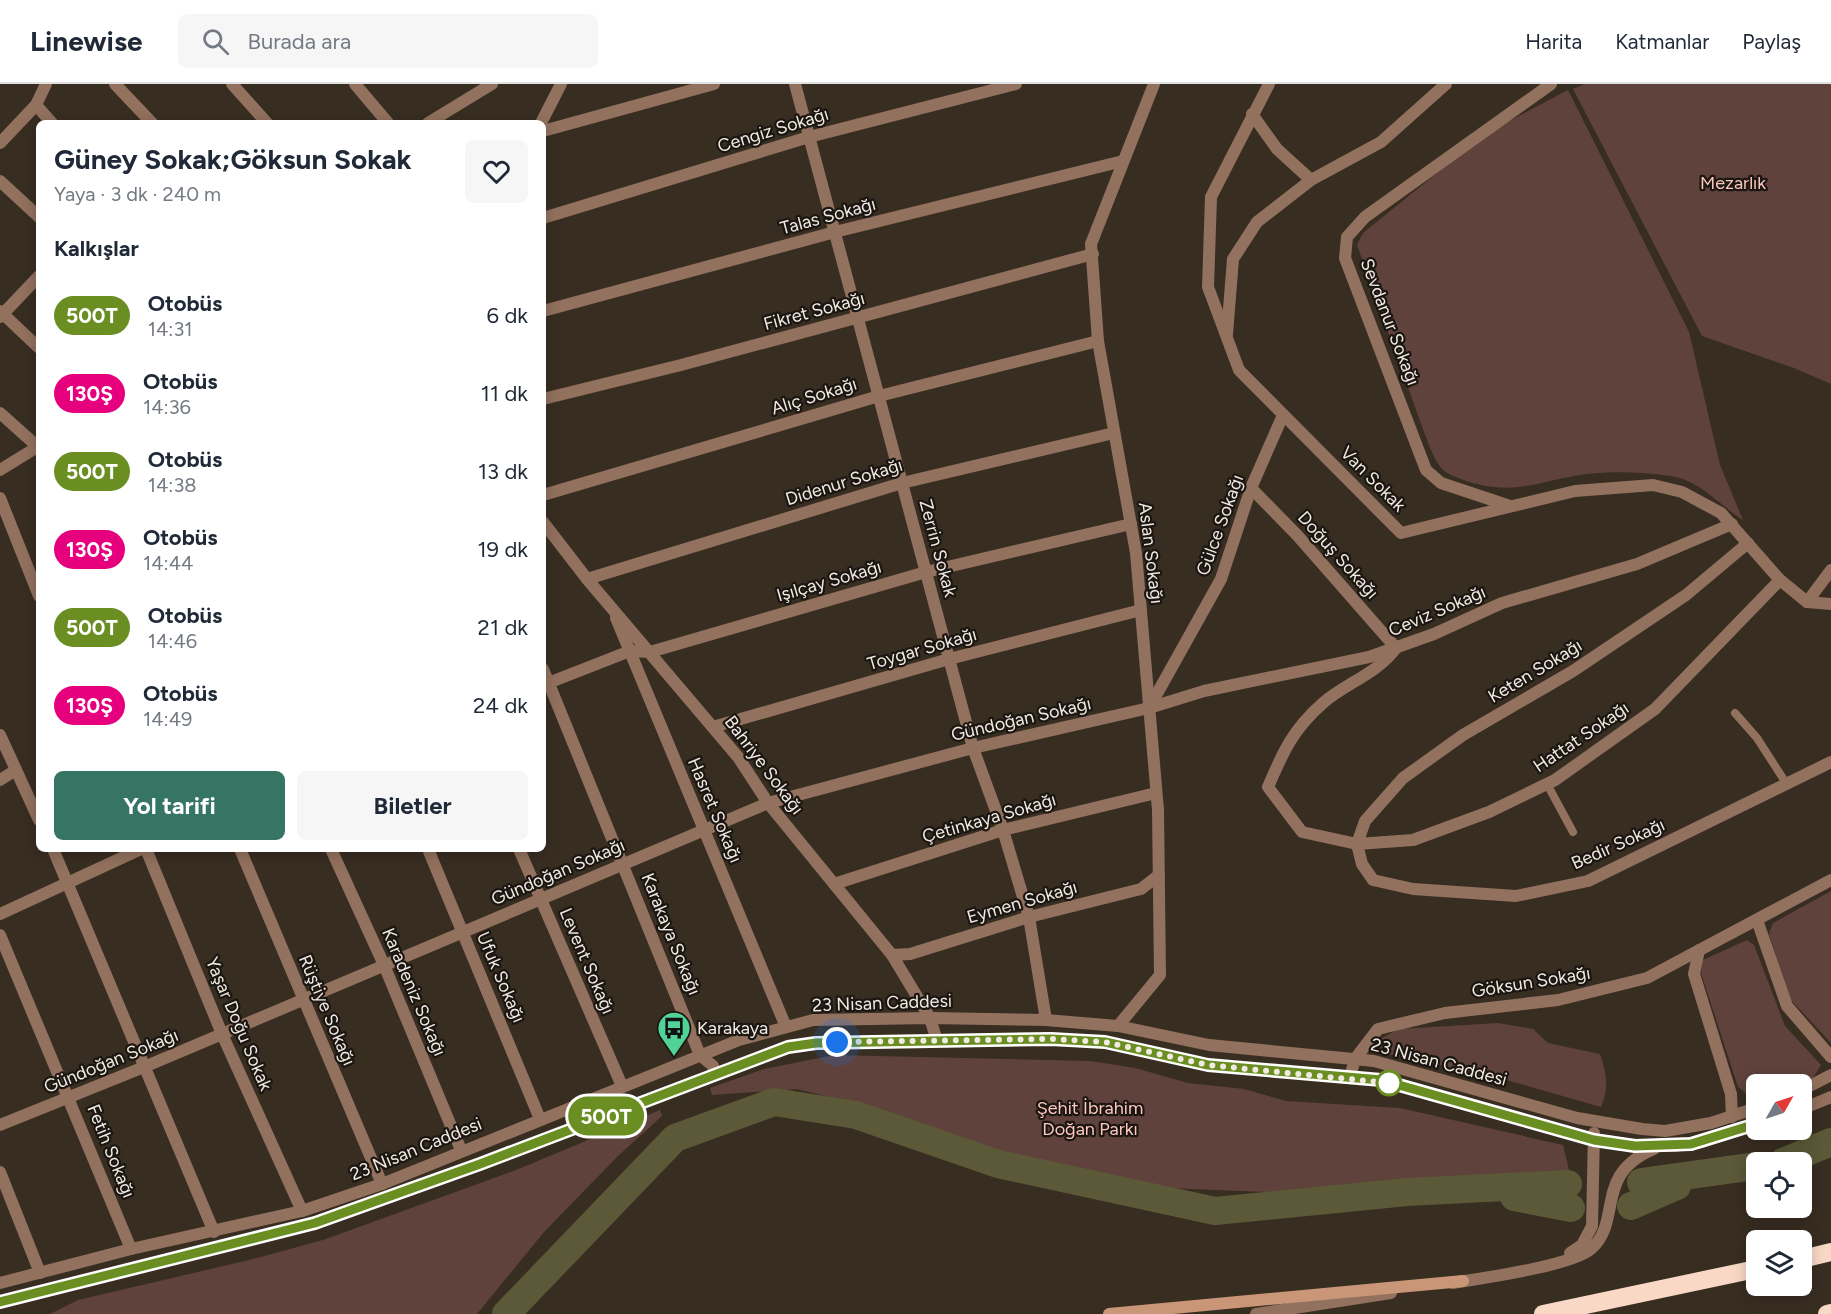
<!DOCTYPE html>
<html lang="tr">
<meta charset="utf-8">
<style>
:root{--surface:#fff;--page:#f6f6f7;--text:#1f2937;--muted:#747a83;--line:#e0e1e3;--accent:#367563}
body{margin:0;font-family:Figtree,sans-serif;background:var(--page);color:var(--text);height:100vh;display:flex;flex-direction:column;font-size:22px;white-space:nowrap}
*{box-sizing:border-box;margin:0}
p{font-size:20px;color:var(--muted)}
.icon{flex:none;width:33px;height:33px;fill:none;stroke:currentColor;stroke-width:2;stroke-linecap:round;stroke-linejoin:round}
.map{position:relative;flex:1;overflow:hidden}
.side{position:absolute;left:36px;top:36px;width:510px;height:732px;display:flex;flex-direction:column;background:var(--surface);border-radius:9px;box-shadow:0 3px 15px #0003}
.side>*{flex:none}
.badge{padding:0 12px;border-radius:20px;font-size:21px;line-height:39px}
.needle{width:39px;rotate:51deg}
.buttons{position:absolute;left:1746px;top:990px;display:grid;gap:12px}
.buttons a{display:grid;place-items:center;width:66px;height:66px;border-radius:9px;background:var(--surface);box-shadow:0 3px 15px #0003;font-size:30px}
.you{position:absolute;width:30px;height:30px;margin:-15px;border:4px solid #fff;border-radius:50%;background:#1a73e8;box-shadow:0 0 0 9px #1a73e833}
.map>.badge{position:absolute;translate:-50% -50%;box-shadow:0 0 0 3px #fff}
h2{padding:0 18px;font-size:22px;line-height:54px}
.round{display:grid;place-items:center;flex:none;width:63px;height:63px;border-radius:9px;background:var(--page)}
.head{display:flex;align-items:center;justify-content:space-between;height:102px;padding:0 18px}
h1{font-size:28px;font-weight:700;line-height:45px}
.button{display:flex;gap:12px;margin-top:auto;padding:12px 18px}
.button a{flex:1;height:69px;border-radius:9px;background:var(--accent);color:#fff;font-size:24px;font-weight:700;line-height:69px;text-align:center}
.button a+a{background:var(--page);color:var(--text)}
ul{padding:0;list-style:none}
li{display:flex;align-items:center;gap:18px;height:78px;padding:0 18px}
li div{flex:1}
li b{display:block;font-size:22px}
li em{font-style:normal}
li .badge{min-width:66px;font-weight:700;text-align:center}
header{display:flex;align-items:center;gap:36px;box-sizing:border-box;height:84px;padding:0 30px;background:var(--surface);border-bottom:2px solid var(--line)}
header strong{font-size:28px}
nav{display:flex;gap:33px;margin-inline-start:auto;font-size:21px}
.search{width:420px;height:54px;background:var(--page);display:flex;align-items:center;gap:15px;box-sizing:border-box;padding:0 21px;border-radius:9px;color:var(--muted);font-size:22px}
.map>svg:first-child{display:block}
.green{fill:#5f423b}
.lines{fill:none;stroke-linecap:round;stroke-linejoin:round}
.river{stroke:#5b5938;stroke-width:28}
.service{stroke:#92715e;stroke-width:8}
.minor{stroke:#92715e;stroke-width:12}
.tertiary{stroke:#92715e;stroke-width:12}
.secondary{stroke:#c99678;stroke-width:12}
.motorway{stroke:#f9d9c6;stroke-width:18}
.line-casing{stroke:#fff;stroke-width:14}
.line{stroke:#6b8e23;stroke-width:9}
.walk{stroke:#f1eae2;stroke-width:6;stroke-dasharray:0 10.8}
.stop-dot{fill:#fff;stroke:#6b8e23;stroke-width:3}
.labels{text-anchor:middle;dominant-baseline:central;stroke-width:4.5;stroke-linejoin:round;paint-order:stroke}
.street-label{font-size:18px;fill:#f1eae2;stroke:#1b1611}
.park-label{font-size:18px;fill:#fec8bc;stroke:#1b1611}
.poi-label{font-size:18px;fill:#f1eae2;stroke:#1b1611;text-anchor:start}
</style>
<header>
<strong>Linewise</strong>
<div class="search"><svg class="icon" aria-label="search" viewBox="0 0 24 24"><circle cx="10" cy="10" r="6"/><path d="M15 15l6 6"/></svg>Burada ara</div>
<nav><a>Harita</a><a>Katmanlar</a><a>Paylaş</a></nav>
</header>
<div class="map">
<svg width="1831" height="1230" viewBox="0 0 1831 1230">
<rect width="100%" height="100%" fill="#382d21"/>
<g class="green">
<polygon points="1585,0 1831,0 1831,300 1794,284 1702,252 1573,5"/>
<path d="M1568,6l121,242 31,133 23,55c-24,-15 -43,-40 -73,-44 -26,-4 -56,-5 -83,-2 -47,6 -71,23 -121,7 -7,-3 -18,-6 -24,-12 -9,-10 -13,-25 -18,-37l-67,-187 6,-12 105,-85 34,-23z"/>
<polygon points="1831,807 1831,959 1789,914 1769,850 1773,839"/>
<polygon points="1747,856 1754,861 1785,942 1821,981 1813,994 1789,1000 1756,1000 1756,1010 1749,1012 1738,1003 1701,889 1703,876"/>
<path d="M1498,939l35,6 15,14 52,11c7,20 9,34 1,53l-98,-28 -124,-27 3,-14 17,-9z"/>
<polygon points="834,971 1091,977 1135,984 1188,999 1244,1005 1286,1017 1400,1024 1563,1061 1570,1090 1447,1096 1312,1110 1166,1104 1047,1086 930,1051 853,1019 797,1005 712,1011 710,1004 764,985"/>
<polygon points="660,1026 662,1032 618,1072 544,1148 477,1230 50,1230 78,1216 249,1176 323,1156 516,1086"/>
</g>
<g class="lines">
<g class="river">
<polyline points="1783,1078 1831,1058"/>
<polyline points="1641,1098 1756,1082"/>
<polyline points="1514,1113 1571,1124"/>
<polyline points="1631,1122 1677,1102"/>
<polyline points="506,1230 675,1054 774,1018 856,1031 998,1080 1215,1127 1407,1108 1568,1100"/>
</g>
<g class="service">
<polyline points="1735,629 1757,654 1786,699"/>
<polyline points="1547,700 1573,748"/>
</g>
<g class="minor">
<polyline points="115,0 152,39"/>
<polyline points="232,0 267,39"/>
<polyline points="795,0 973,664 1003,746 1029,833 1046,936"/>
<polyline points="1269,0 1211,113 1208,203 1239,286 1401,449 1575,407 1653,401 1682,408 1721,429 1780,496 1807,518"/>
<polyline points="36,21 52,39"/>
<polyline points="1252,30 1277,65 1311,96"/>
<polyline points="541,39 561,0"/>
<polyline points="543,47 714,0"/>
<polyline points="0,59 36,21 46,0"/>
<polyline points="0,97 39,133"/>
<polyline points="543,134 809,53 1016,0"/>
<polyline points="0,227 39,264"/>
<polyline points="543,227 835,148 1123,77"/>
<polyline points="0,233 39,192"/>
<polyline points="1227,250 1233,175 1257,138 1311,96 1381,58 1446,0"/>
<polyline points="543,315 681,281 1093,170"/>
<polyline points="0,329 38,363"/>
<path d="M1251,404l46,47 99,113c-19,26 -50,35 -73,55 -30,26 -40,49 -55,84l34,45 55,12 56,-4 76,-28 66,-32 100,-71 125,-129"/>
<polyline points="543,411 879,312 1098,257"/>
<polyline points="0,414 39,512"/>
<polyline points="1510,422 1441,399 1426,386 1345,174 1347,153 1365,133 1551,0"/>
<polyline points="543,438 587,495 738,673 768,719 892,871 930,934 937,957"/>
<polyline points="587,495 902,399 1114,349"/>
<polyline points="1807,518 1831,486"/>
<polyline points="1807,518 1831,520"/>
<polyline points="616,534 786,943"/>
<polyline points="543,585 700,971 713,982 716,990"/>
<polyline points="543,601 630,567 650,568 926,488 1131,440"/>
<polyline points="1149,624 1221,495 1251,404 1283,331"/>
<polyline points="713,643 949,575 1141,526"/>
<polyline points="0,651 39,736"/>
<polyline points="0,696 16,686"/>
<polyline points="1357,760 1362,780 1373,796 1413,805 1516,812 1588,797 1831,678"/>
<polyline points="1357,760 1365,737 1403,694 1463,651 1573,587 1686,511 1748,459"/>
<polyline points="53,765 214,1148"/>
<polyline points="146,765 222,950 302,1127"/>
<polyline points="240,765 382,1100"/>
<polyline points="331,765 384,881 461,1066"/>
<polyline points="428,765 540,1035"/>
<polyline points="519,765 622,1002"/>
<polyline points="834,800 1003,746 1156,709"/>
<polyline points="0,830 141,765"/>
<polyline points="1757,836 1787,922 1831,973"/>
<polyline points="0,851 131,1165"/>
<polyline points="1699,866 1694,890 1731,1010 1732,1033"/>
<polyline points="892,871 910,870 1029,833 1141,805 1159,791"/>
<polyline points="1118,942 1160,891 1158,726 1136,469 1098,257 1091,160 1154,0"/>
<polyline points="1350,993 1355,975 1378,945 1445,929 1558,916 1647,894 1831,796"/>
<polyline points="0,1041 144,983 768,719 973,664 1149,624 1204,607 1369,573 1434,550 1502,519 1637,480 1732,440"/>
<polyline points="0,1088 40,1189"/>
</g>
<g class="tertiary">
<polyline points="355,0 388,39"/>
<polyline points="428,39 492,0"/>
<polyline points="0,386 39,362"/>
<polyline points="1802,1006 1831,991"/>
<polyline points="1802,1025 1831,1013"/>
<polyline points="1570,1169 1582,1161 1592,1142 1594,1049"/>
<polyline points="0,1199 131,1165 302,1127 382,1100 739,956 813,936 930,934 1046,936 1118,942 1209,961 1374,977 1577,1034 1642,1045 1665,1047 1711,1039 1756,1024"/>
<path d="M1453,1199c29,-5 118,-17 138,-34 32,-28 2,-75 63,-100"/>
<polyline points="0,1218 315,1139 480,1080 788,963 816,959 1051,955 1105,958 1208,981 1381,996 1595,1056 1635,1062 1675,1062 1702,1058 1756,1040"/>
<polyline points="1256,1230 1391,1209"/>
</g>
<polyline class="secondary" points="1109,1230 1463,1197"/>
<g class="motorway">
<polyline points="1802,1175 1831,1168"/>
<polyline points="1543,1230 1756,1185"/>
<polyline points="1827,1230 1831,1229"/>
</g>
</g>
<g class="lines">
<defs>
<polyline id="line" points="0,1218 315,1139 480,1080 788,963 816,959 1051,955 1105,958 1208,981 1381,996 1594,1056 1635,1062 1691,1060 1756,1040"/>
</defs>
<use href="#line" class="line-casing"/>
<use href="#line" class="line"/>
<polyline class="walk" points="837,958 1051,955 1105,958 1208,981 1389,999"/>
</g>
<defs>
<symbol id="bus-pin" viewBox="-11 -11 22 30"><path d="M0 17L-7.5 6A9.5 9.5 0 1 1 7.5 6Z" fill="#51d398" stroke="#1b1611"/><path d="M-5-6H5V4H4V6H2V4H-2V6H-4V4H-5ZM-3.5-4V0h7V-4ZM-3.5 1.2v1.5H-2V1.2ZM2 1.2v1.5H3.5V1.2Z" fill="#111"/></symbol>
</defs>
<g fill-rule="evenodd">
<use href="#bus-pin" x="655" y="925" width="38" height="52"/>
</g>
<circle class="stop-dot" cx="1389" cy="999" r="12"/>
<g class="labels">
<g class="street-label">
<text transform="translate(773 46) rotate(-17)">Cengiz Sokağı</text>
<text transform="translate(828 132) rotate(-15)">Talas Sokağı</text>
<text transform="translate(814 227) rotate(-15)">Fikret Sokağı</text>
<text transform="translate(1390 238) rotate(69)">Sevdanur Sokağı</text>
<text transform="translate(814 312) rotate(-17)">Alıç Sokağı</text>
<text transform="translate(1373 395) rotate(45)">Van Sokak</text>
<text transform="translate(844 398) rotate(-17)">Didenur Sokağı</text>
<text transform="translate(1220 441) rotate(-70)">Gülce Sokağı</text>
<text transform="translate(938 464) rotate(75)">Zerrin Sokak</text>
<text transform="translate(1151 469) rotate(83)">Aslan Sokağı</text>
<text transform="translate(1338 471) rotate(48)">Doğuş Sokağı</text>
<text transform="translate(829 497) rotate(-16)">Işılçay Sokağı</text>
<text transform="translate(1437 527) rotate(-23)">Ceviz Sokağı</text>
<text transform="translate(922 565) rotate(-16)">Toygar Sokağı</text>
<text transform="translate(1535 587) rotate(-31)">Keten Sokağı</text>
<text transform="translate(1021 635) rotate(-13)">Gündoğan Sokağı</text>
<text transform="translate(1581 653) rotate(-34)">Hattat Sokağı</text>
<text transform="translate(764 681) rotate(53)">Bahriye Sokağı</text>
<text transform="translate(715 726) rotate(67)">Hasret Sokağı</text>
<text transform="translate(989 734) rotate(-16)">Çetinkaya Sokağı</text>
<text transform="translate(1618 760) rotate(-24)">Bedir Sokağı</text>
<text transform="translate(558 788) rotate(-23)">Gündoğan Sokağı</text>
<text transform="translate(1022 818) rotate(-16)">Eymen Sokağı</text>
<text transform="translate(671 850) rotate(68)">Karakaya Sokağı</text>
<text transform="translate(587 877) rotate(67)">Levent Sokağı</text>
<text transform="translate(501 893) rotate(67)">Ufuk Sokağı</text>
<text transform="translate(1531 898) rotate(-9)">Göksun Sokağı</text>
<text transform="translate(414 908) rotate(67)">Karadeniz Sokağı</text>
<text transform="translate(882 919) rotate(-2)">23 Nisan Caddesi</text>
<text transform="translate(327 926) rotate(67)">Rüştiye Sokağı</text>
<text transform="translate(239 940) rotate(67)">Yaşar Doğu Sokak</text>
<text transform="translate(111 977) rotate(-22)">Gündoğan Sokağı</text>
<text transform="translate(1439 978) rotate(15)">23 Nisan Caddesi</text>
<text transform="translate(416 1065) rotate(-22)">23 Nisan Caddesi</text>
<text transform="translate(111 1067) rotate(68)">Fetih Sokağı</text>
</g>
<g class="park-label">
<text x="1733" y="99">Mezarlık</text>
<text x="1090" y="1024">Şehit İbrahim<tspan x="1090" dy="21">Doğan Parkı</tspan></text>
</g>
<g class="poi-label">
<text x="697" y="944">Karakaya</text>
</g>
</g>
</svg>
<div class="buttons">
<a><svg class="needle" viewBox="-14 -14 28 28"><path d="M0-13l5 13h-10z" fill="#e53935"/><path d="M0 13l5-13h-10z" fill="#747a83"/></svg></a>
<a><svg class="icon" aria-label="locate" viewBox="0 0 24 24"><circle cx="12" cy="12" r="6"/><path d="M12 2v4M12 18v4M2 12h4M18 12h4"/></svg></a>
<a><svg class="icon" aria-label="layers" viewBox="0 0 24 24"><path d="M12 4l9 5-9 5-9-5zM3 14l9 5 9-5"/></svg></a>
</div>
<div class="you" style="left:837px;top:958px"></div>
<b class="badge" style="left:606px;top:1032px;background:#6b8e23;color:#fff">500T</b>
<section class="side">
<div class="head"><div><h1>Güney Sokak;Göksun Sokak</h1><p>Yaya · 3 dk · 240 m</p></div><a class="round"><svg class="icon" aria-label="heart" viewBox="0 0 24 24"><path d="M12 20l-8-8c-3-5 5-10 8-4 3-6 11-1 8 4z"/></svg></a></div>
<h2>Kalkışlar</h2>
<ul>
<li><span class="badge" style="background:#6b8e23;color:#fff">500T</span><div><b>Otobüs</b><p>14:31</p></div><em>6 dk</em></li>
<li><span class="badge" style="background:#e6007e;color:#fff">130Ş</span><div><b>Otobüs</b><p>14:36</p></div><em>11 dk</em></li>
<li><span class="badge" style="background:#6b8e23;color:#fff">500T</span><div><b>Otobüs</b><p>14:38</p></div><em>13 dk</em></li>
<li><span class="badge" style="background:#e6007e;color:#fff">130Ş</span><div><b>Otobüs</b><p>14:44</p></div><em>19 dk</em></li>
<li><span class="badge" style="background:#6b8e23;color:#fff">500T</span><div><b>Otobüs</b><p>14:46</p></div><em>21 dk</em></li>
<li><span class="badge" style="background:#e6007e;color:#fff">130Ş</span><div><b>Otobüs</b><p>14:49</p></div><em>24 dk</em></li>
</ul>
<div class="button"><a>Yol tarifi</a><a>Biletler</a></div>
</section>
</div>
